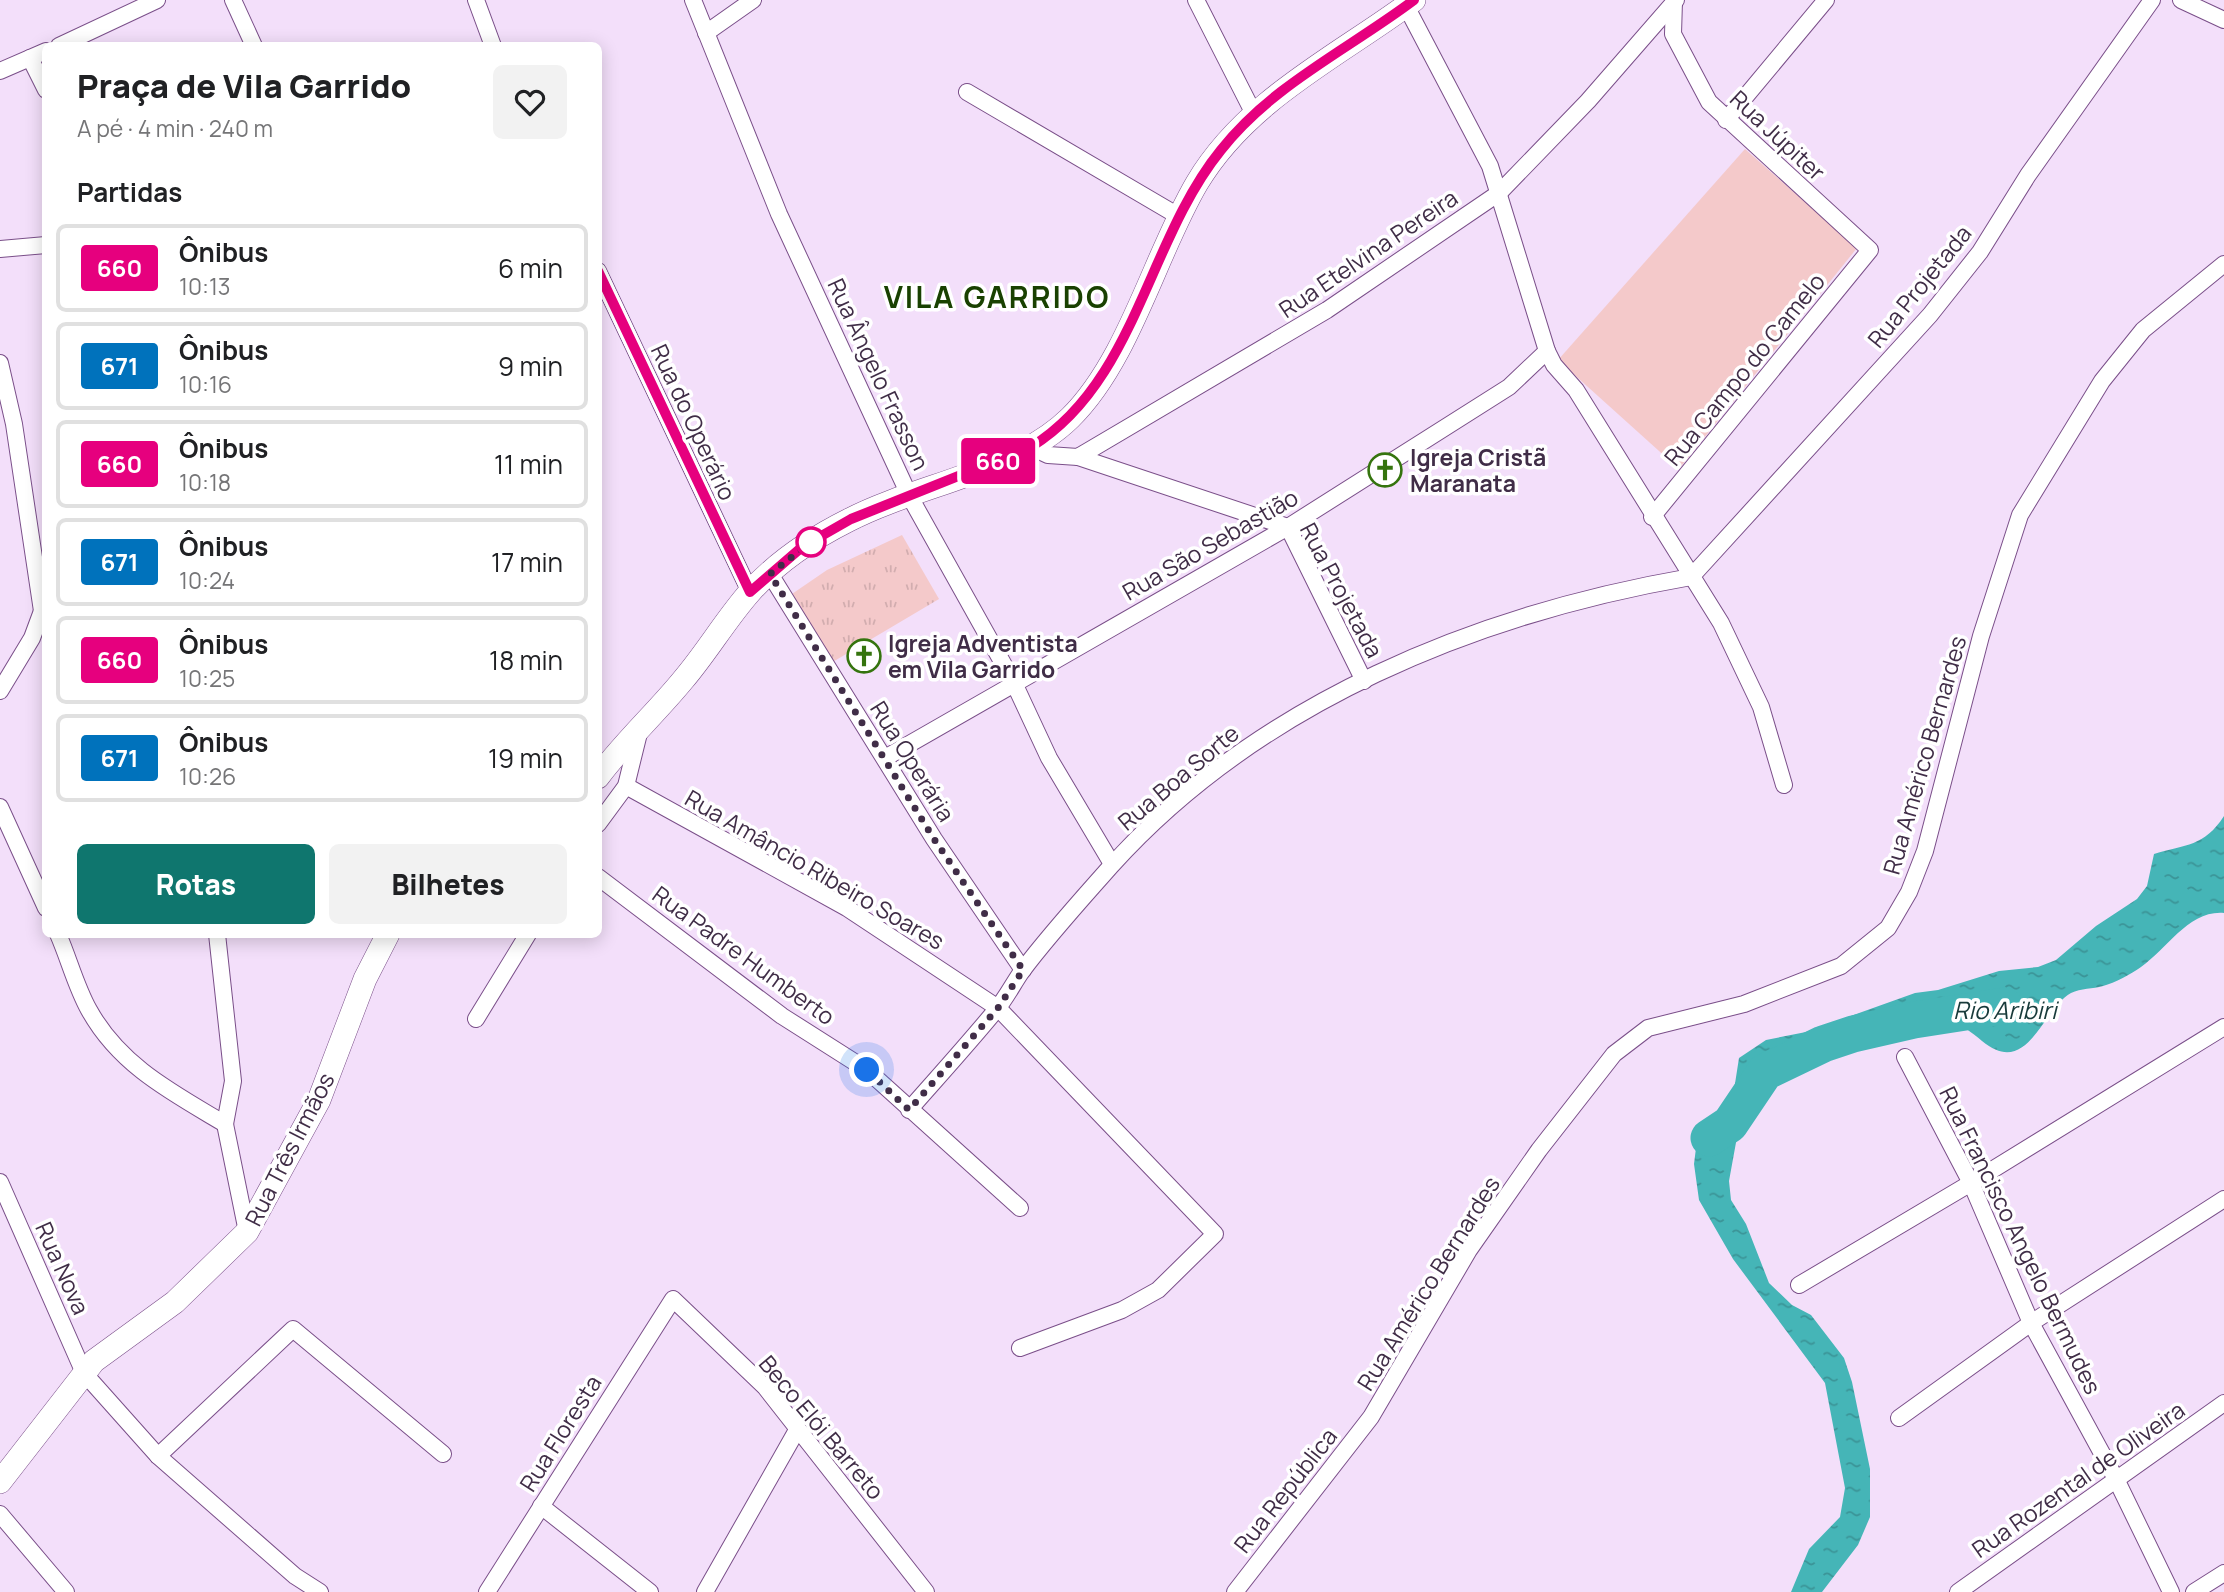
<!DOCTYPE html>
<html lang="pt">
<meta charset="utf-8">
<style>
:root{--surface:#fff;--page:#f2f2f2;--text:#202124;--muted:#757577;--line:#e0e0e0;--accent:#0f766e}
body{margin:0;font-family:Manrope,sans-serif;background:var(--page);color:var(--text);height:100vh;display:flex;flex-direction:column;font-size:26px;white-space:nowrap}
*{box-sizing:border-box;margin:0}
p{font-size:23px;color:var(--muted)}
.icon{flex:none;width:38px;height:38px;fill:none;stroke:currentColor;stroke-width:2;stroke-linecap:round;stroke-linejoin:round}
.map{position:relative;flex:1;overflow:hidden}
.sheet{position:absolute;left:42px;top:42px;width:560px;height:896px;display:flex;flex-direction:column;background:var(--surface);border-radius:10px;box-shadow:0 4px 18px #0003}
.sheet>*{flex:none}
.badge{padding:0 14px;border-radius:5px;font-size:24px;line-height:46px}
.you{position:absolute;width:35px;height:35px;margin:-18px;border:5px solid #fff;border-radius:50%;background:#1a73e8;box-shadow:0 0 0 10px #1a73e833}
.map>.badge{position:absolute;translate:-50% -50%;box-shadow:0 0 0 4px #fff}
h2{padding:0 35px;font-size:26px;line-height:63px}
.round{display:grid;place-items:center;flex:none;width:74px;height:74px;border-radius:10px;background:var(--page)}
.headline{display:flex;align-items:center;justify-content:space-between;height:119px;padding:0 35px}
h1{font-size:33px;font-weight:800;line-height:52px}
.button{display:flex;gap:14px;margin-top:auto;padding:14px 35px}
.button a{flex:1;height:80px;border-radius:10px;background:var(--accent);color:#fff;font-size:28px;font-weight:800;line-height:80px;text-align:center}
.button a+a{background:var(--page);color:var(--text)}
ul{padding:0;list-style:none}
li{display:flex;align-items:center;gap:21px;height:88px;margin:0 14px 10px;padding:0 21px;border:4px solid var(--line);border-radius:10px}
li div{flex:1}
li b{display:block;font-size:26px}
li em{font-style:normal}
li .badge{min-width:77px;font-weight:700;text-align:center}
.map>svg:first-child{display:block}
.park{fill:url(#park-tufts)}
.garden{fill:#f4c9ca}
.water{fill:url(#water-ripples)}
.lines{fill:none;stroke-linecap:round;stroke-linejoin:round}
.river{stroke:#45b5b7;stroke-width:37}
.street-casing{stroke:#7a4f89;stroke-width:18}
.secondary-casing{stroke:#7a4f89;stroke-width:24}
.street{stroke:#fff;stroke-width:16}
.secondary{stroke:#fff;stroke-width:23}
.line-casing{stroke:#fff;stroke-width:16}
.line{stroke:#e6007e;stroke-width:10}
.walk{stroke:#402d47;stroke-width:7;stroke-dasharray:0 12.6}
.stop-dot{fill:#fff;stroke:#e6007e;stroke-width:3.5}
.labels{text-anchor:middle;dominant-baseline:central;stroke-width:7;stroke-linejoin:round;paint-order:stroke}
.street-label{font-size:23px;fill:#402d47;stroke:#fff}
.poi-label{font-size:23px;font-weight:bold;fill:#402d47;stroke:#fff;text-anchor:start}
.water-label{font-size:24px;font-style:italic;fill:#183a3a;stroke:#fff}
.district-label{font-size:30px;font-weight:bold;letter-spacing:2px;fill:#194101;stroke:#fff}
</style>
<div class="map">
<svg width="2224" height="1592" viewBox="0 0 2224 1592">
<defs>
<pattern id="park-tufts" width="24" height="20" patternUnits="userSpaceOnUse" patternTransform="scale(1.75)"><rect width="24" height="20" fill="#f4c9ca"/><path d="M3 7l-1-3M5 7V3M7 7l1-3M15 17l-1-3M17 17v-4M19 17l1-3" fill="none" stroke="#d2adaf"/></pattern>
<pattern id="water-ripples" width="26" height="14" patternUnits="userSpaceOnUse" patternTransform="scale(1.75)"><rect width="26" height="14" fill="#45b5b7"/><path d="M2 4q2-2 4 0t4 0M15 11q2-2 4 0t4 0" fill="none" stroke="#3b9497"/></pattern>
</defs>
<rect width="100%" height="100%" fill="#f3dffa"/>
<polygon class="park" points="902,535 939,599 831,663 789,596 827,570"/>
<polygon class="garden" points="1745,149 1857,248 1679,469 1558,360"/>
<path class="water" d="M2224,816v97c-35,-3 -57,36 -83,54 -10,7 -26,16 -38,19 -10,3 -22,2 -32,7 -29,16 -43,86 -89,48 -11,-10 -24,-15 -30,-29l-16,-4 -76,26 -46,8 -48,20 -12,11 -9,20 -16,88 2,19 15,24 23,59 23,22 19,10 33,43 8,24 18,87v48l-12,28 -36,47h-31l18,-43 31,-32 5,-29 -20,-105 -92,-124 -34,-59 -5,-36 3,-24 7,-11 15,-12 15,-27 5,-32 27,-18 40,-8 109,-39 23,-3 61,-19 39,-4 18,-7 40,-34 41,-27 10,-13 7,-32c32,-10 50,-7 70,-38z"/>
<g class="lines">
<polyline class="river" points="1709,1138 1730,1124 1765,1072 1823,1044 1853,1034 1914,1020 2004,1006"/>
<defs>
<g id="street">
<polyline points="233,0 254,46"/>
<polyline points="476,0 493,46"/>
<polyline points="693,0 779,214 910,497 1014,683 1049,758 1112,864"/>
<polyline points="1196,0 1254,114"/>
<polyline points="2181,0 2224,20"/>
<polyline points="1406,6 1490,166 1547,351 1554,365 1576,390 1721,623 1761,707 1784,785"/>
<polyline points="706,33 753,0"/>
<polyline points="59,46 157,0"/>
<polyline points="30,58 46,90"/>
<polyline points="0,71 46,51"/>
<polyline points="967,92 1180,217"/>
<polyline points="1726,120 1826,0"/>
<polyline points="0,249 46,245"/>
<polyline points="598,271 750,592"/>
<polyline points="0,363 14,424 42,611 46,615"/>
<polyline points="1031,447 1048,455 1078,457 1327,310 1499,193 1588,101 1676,0"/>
<polyline points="1078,457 1288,527 1364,681"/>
<polyline points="1652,517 1870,250 1709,102 1673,34 1674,1"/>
<polyline points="770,574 934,839 1023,970"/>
<polyline points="1691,577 1930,315 1980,252 2028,175 2152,0"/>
<polyline points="0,691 32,638 42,611"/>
<polyline points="885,758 1288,527 1509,387 1547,351"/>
<polyline points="626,786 847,908 998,1008 1215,1234 1158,1290 1122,1310 1020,1348"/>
<polyline points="0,807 46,908"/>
<polyline points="598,824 626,786 640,729"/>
<polyline points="598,877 782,1016 867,1070 1020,1208"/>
<path d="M58,934c11,25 18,53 31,76 31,56 84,83 136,114l22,108"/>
<polyline points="217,934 233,1081 225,1124"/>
<polyline points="476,1019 528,934"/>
<polyline points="1905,1057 1971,1183 2031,1323 2117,1481 2171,1592"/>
<path d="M909,1110c29,-33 59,-66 87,-100 10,-12 17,-26 26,-39 27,-36 59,-71 89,-105 148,-164 366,-252 580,-289"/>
<polyline points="0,1182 84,1373 158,1456 295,1576 320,1592"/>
<polyline points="1799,1285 1971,1183 2224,1027"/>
<polyline points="1899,1418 2031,1323 2224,1199"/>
<polyline points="158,1456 293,1329 443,1454"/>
<polyline points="541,1506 650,1592"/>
<polyline points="0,1514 66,1592"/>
<polyline points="487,1592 673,1299 765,1387 926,1592"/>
<polyline points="705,1592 797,1430"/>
<polyline points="1235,1592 1371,1417 1469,1250 1539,1150 1614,1054 1648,1028 1744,1004 1841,966 1888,928 1909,892 1925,851 1981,636 2020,515 2102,381 2143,330 2224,264"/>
<polyline points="1958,1592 2224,1403"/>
<polyline points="2194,1592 2224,1573"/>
</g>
<g id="secondary">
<path d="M598,777c26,-35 58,-64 85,-97 24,-28 43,-61 67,-88 27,-30 63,-54 99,-72 67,-35 166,-48 221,-102 59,-58 85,-164 127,-235 50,-84 142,-127 217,-183"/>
<polyline points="0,1482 94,1361 175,1302 247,1232 319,1100 365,979 388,934"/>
</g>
</defs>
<use href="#street" class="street-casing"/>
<use href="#secondary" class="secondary-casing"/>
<use href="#street" class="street"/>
<use href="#secondary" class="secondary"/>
</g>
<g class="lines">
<defs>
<path id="line" d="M598,271l152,321 52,-45 49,-28 180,-72c105,-65 116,-206 190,-297 51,-65 128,-101 193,-150"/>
</defs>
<use href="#line" class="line-casing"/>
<use href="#line" class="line"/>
<polyline class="walk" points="811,542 770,574 934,839 1023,970 998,1008 909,1110 867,1070"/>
</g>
<defs>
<symbol id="church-ring" viewBox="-11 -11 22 22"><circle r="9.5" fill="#fff" stroke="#35740e" stroke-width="1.5"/><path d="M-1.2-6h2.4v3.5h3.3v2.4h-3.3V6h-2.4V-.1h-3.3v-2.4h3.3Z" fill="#35740e"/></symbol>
</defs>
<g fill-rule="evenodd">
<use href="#church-ring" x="1366" y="451" width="38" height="38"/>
<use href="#church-ring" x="845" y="637" width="38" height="38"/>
</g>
<circle class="stop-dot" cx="811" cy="542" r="14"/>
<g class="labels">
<g class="street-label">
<text transform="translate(1778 135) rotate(43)">Rua Júpiter</text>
<text transform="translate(1368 253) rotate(-34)">Rua Etelvina Pereira</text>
<text transform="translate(1919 286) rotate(-51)">Rua Projetada</text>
<text transform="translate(1744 369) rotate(-51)">Rua Campo do Camelo</text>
<text transform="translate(879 374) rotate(65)">Rua Ângelo Frasson</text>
<text transform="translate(694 422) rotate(65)">Rua do Operário</text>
<text transform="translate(1210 544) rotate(-30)">Rua São Sebastião</text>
<text transform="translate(1342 590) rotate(62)">Rua Projetada</text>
<text transform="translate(1924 755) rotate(-74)">Rua Américo Bernardes</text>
<text transform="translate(913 761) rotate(58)">Rua Operária</text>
<text transform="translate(1178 777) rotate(-40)">Rua Boa Sorte</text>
<text transform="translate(815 869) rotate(30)">Rua Amâncio Ribeiro Soares</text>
<text transform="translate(744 955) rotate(36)">Rua Padre Humberto</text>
<text transform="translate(289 1149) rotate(-63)">Rua Três Irmãos</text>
<text transform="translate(2021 1240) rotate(64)">Rua Francisco Angelo Bermudes</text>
<text transform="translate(63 1268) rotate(66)">Rua Nova</text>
<text transform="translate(1428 1283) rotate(-58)">Rua Américo Bernardes</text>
<text transform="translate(822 1427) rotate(50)">Beco Elói Barreto</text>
<text transform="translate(560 1433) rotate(-58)">Rua Floresta</text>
<text transform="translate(2078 1479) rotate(-35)">Rua Rozental de Oliveira</text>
<text transform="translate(1285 1490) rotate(-52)">Rua República</text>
</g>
<g class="poi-label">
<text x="1410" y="457">Igreja Cristã<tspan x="1410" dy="26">Maranata</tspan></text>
<text x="888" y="643">Igreja Adventista<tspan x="888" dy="26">em Vila Garrido</tspan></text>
</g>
<g class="water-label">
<text x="2005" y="1009">Rio Aribiri</text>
</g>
<g class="district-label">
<text x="997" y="296">VILA GARRIDO</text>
</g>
</g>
</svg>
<div class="you" style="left:867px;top:1070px"></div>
<b class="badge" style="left:998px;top:461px;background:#e6007e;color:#fff">660</b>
<section class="sheet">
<div class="headline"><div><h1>Praça de Vila Garrido</h1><p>A pé · 4 min · 240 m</p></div><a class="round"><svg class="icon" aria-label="heart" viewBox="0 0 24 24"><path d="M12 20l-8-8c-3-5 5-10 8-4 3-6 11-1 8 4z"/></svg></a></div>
<h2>Partidas</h2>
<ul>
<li><span class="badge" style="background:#e6007e;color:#fff">660</span><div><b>Ônibus</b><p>10:13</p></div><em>6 min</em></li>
<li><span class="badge" style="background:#0072bc;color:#fff">671</span><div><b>Ônibus</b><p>10:16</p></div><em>9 min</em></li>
<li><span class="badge" style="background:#e6007e;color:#fff">660</span><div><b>Ônibus</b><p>10:18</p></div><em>11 min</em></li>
<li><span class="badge" style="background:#0072bc;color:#fff">671</span><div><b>Ônibus</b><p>10:24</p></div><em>17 min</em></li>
<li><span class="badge" style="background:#e6007e;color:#fff">660</span><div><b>Ônibus</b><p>10:25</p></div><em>18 min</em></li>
<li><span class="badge" style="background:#0072bc;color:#fff">671</span><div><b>Ônibus</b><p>10:26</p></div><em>19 min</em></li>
</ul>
<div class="button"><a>Rotas</a><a>Bilhetes</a></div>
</section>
</div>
